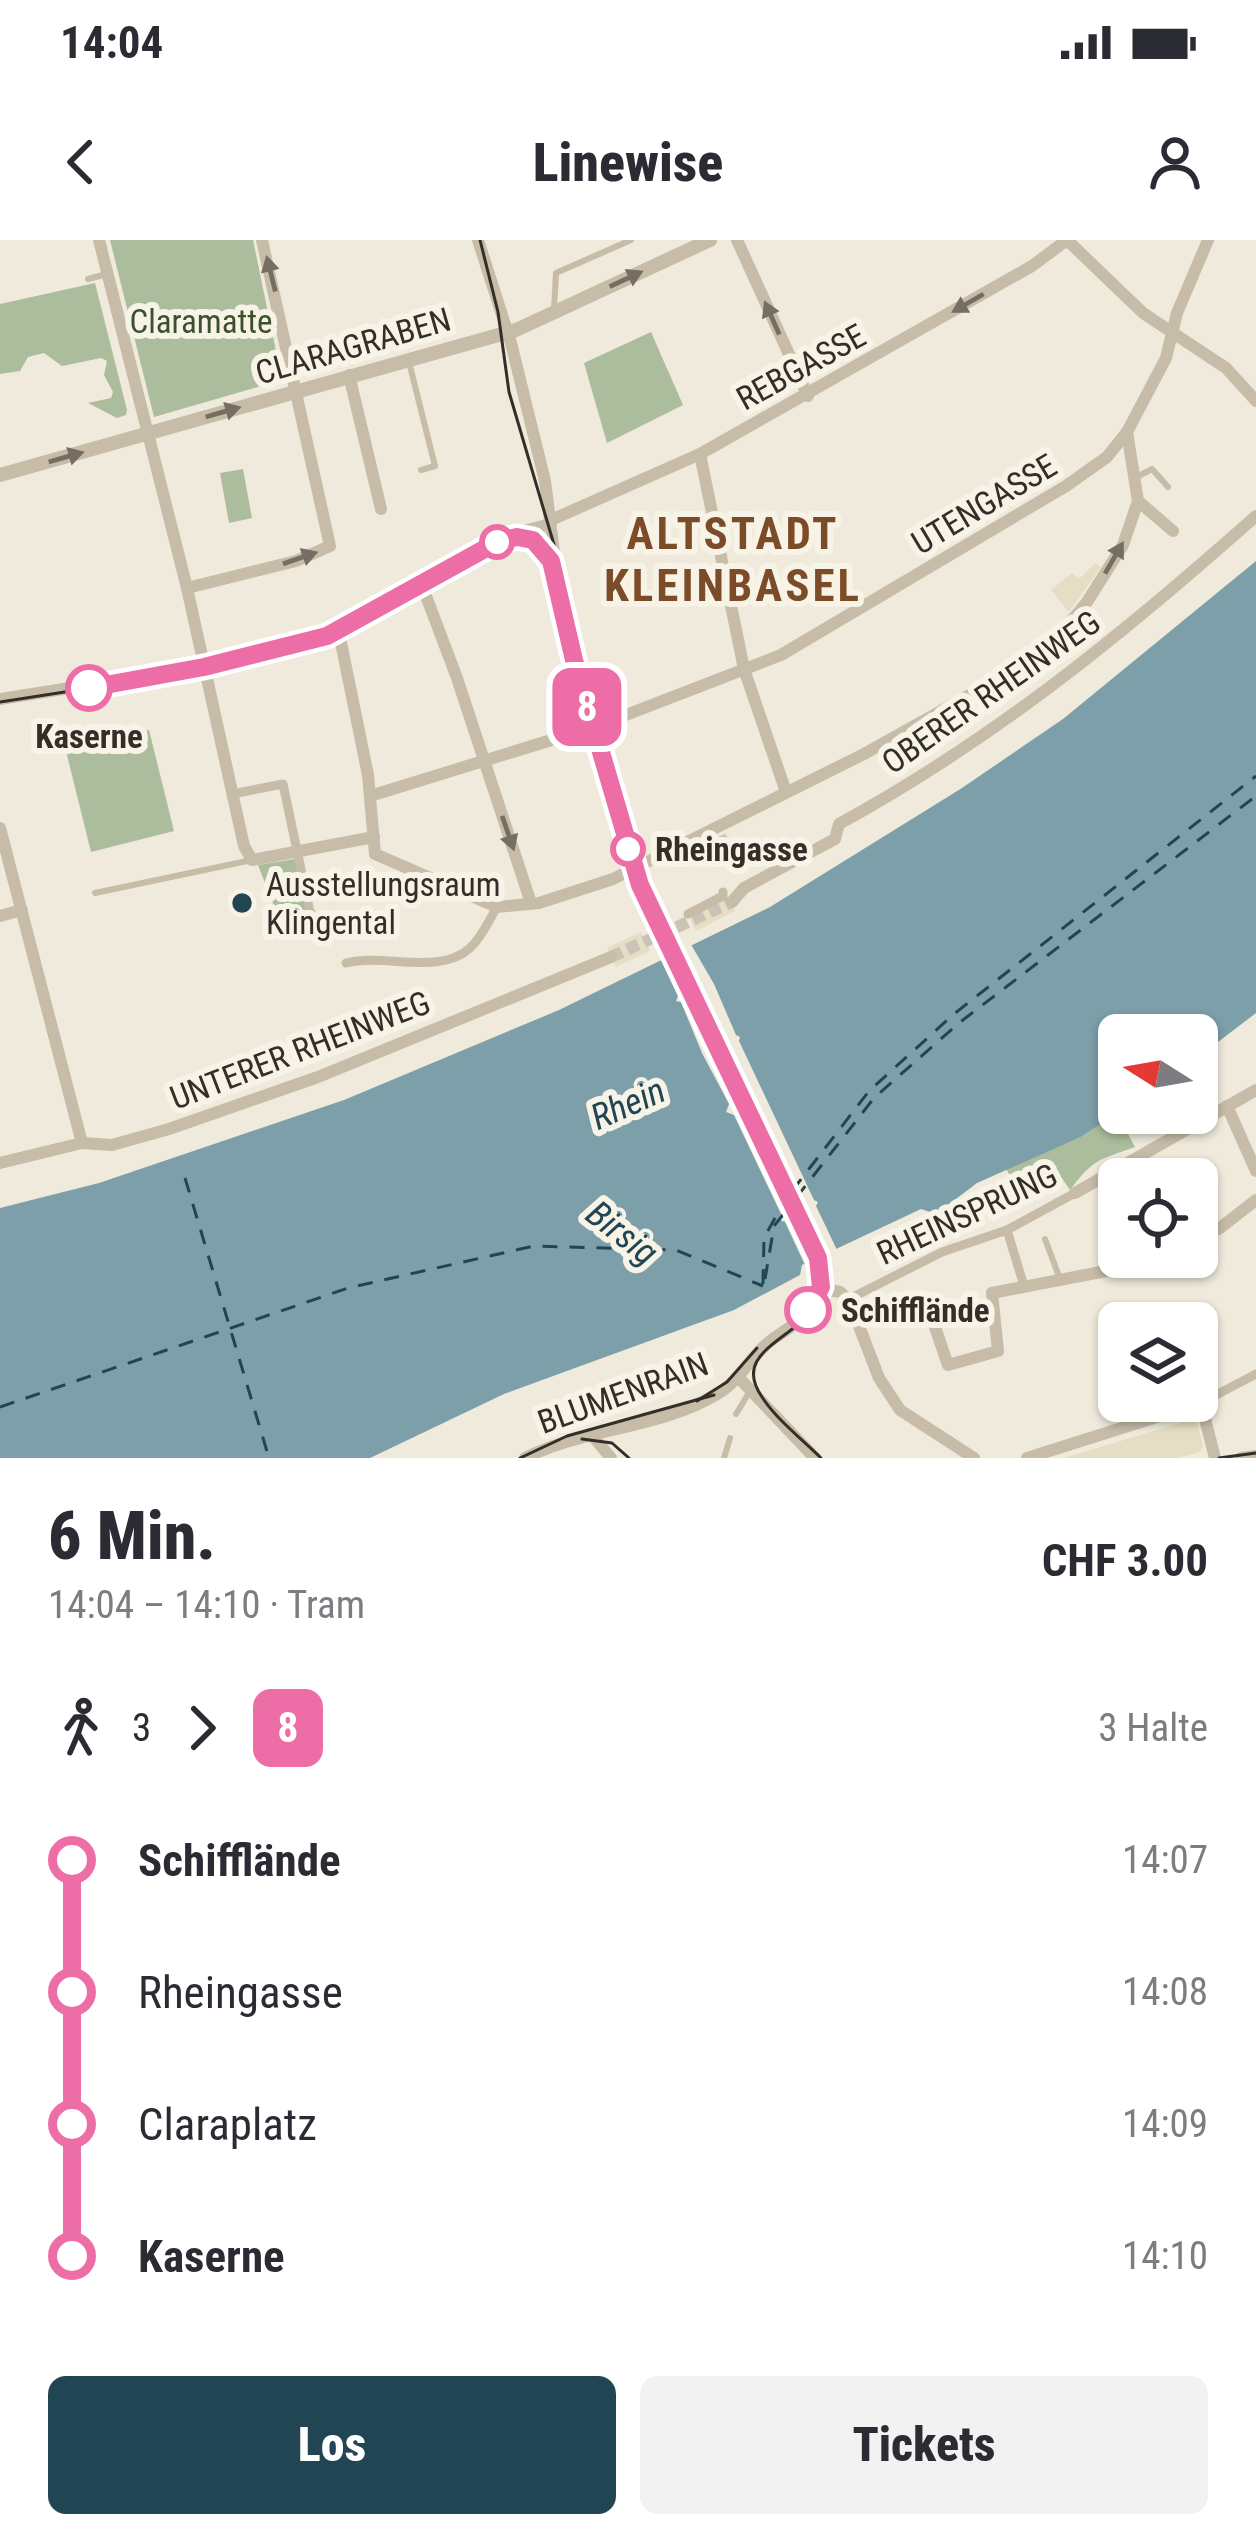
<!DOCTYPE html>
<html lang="de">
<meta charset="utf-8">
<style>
:root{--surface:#fff;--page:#f2f2f3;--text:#2b2b33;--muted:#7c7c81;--accent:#214552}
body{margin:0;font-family:"Roboto Condensed",sans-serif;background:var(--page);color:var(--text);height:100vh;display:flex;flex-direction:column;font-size:45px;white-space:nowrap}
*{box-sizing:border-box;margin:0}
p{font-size:39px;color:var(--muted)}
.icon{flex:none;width:66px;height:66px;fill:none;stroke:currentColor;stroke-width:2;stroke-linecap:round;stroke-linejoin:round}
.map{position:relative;height:1218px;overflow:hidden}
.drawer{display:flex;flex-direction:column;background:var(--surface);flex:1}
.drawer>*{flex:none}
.badge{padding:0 24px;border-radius:18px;font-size:42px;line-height:78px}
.needle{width:78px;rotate:281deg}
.buttons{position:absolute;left:1098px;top:774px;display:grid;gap:24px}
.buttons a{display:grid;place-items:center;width:120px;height:120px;border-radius:18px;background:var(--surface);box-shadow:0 3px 9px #0004;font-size:60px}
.map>.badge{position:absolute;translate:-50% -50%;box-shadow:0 0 0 6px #fff}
.legs{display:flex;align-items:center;gap:18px;height:132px;padding:0 48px;font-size:39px}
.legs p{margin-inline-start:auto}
.overview{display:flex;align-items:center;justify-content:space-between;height:204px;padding:0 48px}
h1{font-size:66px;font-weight:800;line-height:90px}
.primary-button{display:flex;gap:24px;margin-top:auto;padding:24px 48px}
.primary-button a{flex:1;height:138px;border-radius:18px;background:var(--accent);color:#fff;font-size:48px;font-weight:800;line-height:138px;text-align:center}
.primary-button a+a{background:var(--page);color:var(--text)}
ul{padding:0 48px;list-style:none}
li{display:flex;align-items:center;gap:42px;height:132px;font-size:45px}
li i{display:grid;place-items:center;width:18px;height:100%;margin:0 15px;background:currentColor}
li i::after{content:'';width:30px;height:30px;margin:-15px;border:9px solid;border-radius:50%;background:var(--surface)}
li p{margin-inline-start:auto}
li:first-child i{background:linear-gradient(#0000 50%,currentColor 0)}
li:last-child i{background:linear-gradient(currentColor 50%,#0000 0)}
.status{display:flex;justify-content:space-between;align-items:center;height:84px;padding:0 60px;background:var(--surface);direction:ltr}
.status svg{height:33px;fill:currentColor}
header{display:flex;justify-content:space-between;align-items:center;height:156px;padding:0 48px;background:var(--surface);font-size:54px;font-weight:800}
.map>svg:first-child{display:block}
.green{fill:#acbd9d}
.plaza{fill:#e6dec4}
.water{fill:#7d9faa}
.pier{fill:#efeadb}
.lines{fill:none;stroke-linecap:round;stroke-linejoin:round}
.ferry{stroke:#214552;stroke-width:3;stroke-dasharray:15 12;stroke-linecap:butt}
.minor-tunnel{stroke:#cac4b7;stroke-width:12;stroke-dasharray:12 6;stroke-linecap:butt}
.service{stroke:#c6bca8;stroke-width:6}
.pedestrian{stroke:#c6bca8;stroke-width:9}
.minor{stroke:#c6bca8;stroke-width:12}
.tertiary{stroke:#c6bca8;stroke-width:14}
.tram{stroke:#342e28;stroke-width:3}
.minor-bridge{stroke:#c6bca8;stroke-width:12}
.oneway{fill:#766e62}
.line-1-casing{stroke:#fff;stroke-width:27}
.line-1{stroke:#ed6ea7;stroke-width:18}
.stop-1-dot{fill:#fff;stroke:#ed6ea7;stroke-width:6}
.poi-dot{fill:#214552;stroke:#f7f3e7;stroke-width:4.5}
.labels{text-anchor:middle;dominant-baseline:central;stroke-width:12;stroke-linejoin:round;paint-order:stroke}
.park-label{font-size:33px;fill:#3d502e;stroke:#f7f3e7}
.street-label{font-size:33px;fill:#342e28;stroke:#f7f3e7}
.stop-label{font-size:33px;font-weight:bold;fill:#342e28;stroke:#f7f3e7;text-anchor:start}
.poi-label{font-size:33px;fill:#342e28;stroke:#f7f3e7;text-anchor:start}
.water-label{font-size:36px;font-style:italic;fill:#214552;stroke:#f7f3e7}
.district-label{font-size:45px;font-weight:bold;letter-spacing:3px;fill:#7c4c28;stroke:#f7f3e7}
</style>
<div class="status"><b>14:04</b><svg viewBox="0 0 49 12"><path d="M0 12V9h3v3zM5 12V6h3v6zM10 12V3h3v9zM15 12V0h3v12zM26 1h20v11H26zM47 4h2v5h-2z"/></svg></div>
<header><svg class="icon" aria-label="back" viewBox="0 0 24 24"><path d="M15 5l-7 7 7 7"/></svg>Linewise<svg class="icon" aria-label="person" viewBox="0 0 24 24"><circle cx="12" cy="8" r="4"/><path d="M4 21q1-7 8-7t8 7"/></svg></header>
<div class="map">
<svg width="1256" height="1218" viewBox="0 0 1256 1218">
<rect width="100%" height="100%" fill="#efeadb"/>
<g class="green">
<polygon points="110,0 253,0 282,140 154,177"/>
<polygon points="95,43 127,170 126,175 117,178 88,163 111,158 113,152 104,135 107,121 101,118 62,126 44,113 28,117 20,131 0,134 0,64"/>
<polygon points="651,92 683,165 607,203 584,123"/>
<polygon points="243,229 252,278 229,283 220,233"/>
<polygon points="149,490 174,591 91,612 66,511"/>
<polygon points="295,619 309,676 281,684 258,625"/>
<path d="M1117,873l18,34c-36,13 -41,11 -65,43l-11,-16 -24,13 -8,-15 -14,8 -7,-11 75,-32z"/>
</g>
<g class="plaza">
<polygon points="1095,323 1101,327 1069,372 1051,350 1072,333 1079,339"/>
<polygon points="723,650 735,671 696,691 686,671"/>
<polygon points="641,692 650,711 616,727 607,708"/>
<polygon points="1190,1180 1197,1184 1203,1205 1200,1212 1178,1218 1064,1218"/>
</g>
<polygon class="water" points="1256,321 1256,773 1197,818 1197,795 1119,795 1119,872 1081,897 977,943 936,974 921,969 802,1025 800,1035 734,1070 504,1154 370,1218 0,1218 0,968 99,943 344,860 559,770 770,667 962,548 1063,479"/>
<polygon class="pier" points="689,701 714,744 736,795 740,797 739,801 814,960 818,962 816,966 837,1010 805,1025 785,982 780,980 782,976 734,875 726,872 729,864 702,813 681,762 676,761 678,756 659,715"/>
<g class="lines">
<g class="ferry">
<polyline points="185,938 269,1218"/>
<polyline points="792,951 869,851 954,774 1256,536"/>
<polyline points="796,958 874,858 959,783 1256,556"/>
<polyline points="765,1039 774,986 791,965"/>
<polyline points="763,1044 764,998 786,958"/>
<polyline points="0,1167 348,1048 534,1006 676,1010 763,1046"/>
</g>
<g class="minor-tunnel">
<polyline points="720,596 736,630"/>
<polyline points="611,717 732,662"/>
</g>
<g class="service">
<polyline points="88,39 107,34"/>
<polyline points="554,69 556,33 631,0"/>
<polyline points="409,122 435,226 421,230"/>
<polyline points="1135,238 1152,229 1168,247"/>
<polyline points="95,653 252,620"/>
<polyline points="1045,999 1060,1039"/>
<polyline points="736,1174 750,1151"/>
<polyline points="724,1218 730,1198"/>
</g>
<g class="pedestrian">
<polyline points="232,554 283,544 310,672 333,694"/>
<polyline points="688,674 723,656 723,652"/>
<path d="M346,723c38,-10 94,13 124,-15 12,-11 19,-28 27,-41"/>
<polyline points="1007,990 1024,1046"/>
<polyline points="855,1056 942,1012 1007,990 1075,953"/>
<polyline points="1201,1163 1256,1134"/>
</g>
<g class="minor">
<polyline points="99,0 187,348 244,606 252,620 374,597"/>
<polyline points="478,0 511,103 545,241 556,328 580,429 637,626 663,686"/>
<polyline points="737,0 808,156"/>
<polyline points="1067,0 1143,73 1226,128 1256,161"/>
<polyline points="349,135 381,269"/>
<polyline points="1127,192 1138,261 1173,291"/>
<polyline points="700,214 744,429 786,552"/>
<polyline points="420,340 457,438 531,663"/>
<polyline points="187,348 296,321 330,306 262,0"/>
<polyline points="338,388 368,535 375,614 497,667 539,663 613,639 864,514 993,442 1066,387 1087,362 1123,305 1138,261"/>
<polyline points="0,459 139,437 312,398 500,297 547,285 551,280 700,214 1032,26 1067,0"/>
<polyline points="370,556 600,485 781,415 1066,246 1107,217 1127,192 1166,118 1177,73 1208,0"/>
<polyline points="0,588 82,903"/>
<path d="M732,662l12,-14 91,-49 4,-15c157,-86 284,-190 417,-308"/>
<polyline points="0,676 22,670"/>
<polyline points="1227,866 1256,931"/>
<polyline points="0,923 82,903 112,905 169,889 318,837 611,717"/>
<polyline points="1075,953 1256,850"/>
<polyline points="1197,999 1220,988 1256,960"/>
<polyline points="824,1049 840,1052 849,1060 879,1138 900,1170 974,1218"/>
<polyline points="992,1053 1106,1031 1152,1017"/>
<polyline points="935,1087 948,1125 998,1111 992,1053"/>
<polyline points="738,1137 815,1218"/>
<polyline points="591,1194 611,1218"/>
<path d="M525,1218c60,-30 136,-30 192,-64 22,-12 33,-37 52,-52 28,-22 62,-33 55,-76"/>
<polyline points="1027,1218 1201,1163 1215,1218"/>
<polyline points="1241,1218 1256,1216"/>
</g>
<polyline class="tertiary" points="0,235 516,90 710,0"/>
<g class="tram">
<path d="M480,0l18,72 11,80 46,156 31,135 54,182 188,406c1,66 -105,70 -66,126 15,23 40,42 59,61"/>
<path d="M0,462l142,-22 170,-39 27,-10 169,-93c24,-4 37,7 45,29"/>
<polyline points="697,1161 727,1142 757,1108"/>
<polyline points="582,1199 612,1203 629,1218"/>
<polyline points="520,1218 567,1196 714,1155"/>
<polyline points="1219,1218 1256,1213"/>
</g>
<polyline class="minor-bridge" points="663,686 824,1026"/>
</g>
<defs><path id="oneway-solid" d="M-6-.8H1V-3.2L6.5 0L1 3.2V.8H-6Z" transform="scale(3)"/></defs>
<g class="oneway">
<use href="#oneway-solid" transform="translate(271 34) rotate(-104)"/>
<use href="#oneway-solid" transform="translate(626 39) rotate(-25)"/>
<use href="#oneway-solid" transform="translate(968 63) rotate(150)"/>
<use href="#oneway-solid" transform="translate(772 78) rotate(-114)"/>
<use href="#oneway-solid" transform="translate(223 172) rotate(-16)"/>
<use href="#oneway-solid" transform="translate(66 217) rotate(-16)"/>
<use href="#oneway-solid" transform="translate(300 318) rotate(-19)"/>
<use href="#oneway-solid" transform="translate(1114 318) rotate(-60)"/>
<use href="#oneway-solid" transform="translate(508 593) rotate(71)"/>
</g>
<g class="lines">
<defs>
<polyline id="line-1" points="89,448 204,427 327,396 499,301 517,297 533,300 551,321 574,420 640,645 818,1018 821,1047 808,1070"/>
</defs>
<use href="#line-1" class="line-1-casing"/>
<use href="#line-1" class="line-1"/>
</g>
<g class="stop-1-dot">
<circle cx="497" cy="302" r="15"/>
<circle cx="89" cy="448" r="21"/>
<circle cx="628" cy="609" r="15"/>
<circle cx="808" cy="1070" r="21"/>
</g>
<circle class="poi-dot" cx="242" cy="663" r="12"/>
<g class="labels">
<g class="park-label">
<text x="201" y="81">Claramatte</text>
</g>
<g class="street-label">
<text transform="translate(353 106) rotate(-16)">CLARAGRABEN</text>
<text transform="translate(801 127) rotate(-29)">REBGASSE</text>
<text transform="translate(984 264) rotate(-31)">UTENGASSE</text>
<text transform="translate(991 452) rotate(-35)">OBERER RHEINWEG</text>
<text transform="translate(300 810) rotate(-21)">UNTERER RHEINWEG</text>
<text transform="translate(967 974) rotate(-25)">RHEINSPRUNG</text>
<text transform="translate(623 1153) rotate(-20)">BLUMENRAIN</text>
</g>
<g class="stop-label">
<text x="89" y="496" text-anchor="middle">Kaserne</text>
<text x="655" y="609">Rheingasse</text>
<text x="841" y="1070">Schifflände</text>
</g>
<g class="poi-label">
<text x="266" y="644">Ausstellungsraum<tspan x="266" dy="38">Klingental</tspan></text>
</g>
<g class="water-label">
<text transform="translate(628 864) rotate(-24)">Rhein</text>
<text transform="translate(622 993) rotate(38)">Birsig</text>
</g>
<g class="district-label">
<text x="733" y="293">ALTSTADT<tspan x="733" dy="52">KLEINBASEL</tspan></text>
</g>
</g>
</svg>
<div class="buttons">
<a><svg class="needle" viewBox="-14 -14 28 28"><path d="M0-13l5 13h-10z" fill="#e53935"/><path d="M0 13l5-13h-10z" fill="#7c7c81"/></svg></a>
<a><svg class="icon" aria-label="locate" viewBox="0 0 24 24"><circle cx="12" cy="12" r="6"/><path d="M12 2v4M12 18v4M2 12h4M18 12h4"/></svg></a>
<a><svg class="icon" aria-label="layers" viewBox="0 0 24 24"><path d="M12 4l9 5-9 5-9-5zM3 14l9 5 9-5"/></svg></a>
</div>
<b class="badge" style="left:587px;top:467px;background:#ed6ea7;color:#fff">8</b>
</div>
<section class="drawer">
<div class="overview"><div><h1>6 Min.</h1><p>14:04 – 14:10 · Tram</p></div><b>CHF 3.00</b></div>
<div class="legs"><svg class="icon" aria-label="walk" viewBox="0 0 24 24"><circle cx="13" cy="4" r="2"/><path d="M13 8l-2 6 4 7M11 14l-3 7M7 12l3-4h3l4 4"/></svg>3<svg class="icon" aria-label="forward" viewBox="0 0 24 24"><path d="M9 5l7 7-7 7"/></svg><b class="badge" style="background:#ed6ea7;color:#fff">8</b><p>3 Halte</p></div>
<ul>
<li><i style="color:#ed6ea7"></i><b>Schifflände</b><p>14:07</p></li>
<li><i style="color:#ed6ea7"></i><span>Rheingasse</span><p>14:08</p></li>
<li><i style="color:#ed6ea7"></i><span>Claraplatz</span><p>14:09</p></li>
<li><i style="color:#ed6ea7"></i><b>Kaserne</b><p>14:10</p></li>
</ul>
<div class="primary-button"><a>Los</a><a>Tickets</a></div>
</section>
